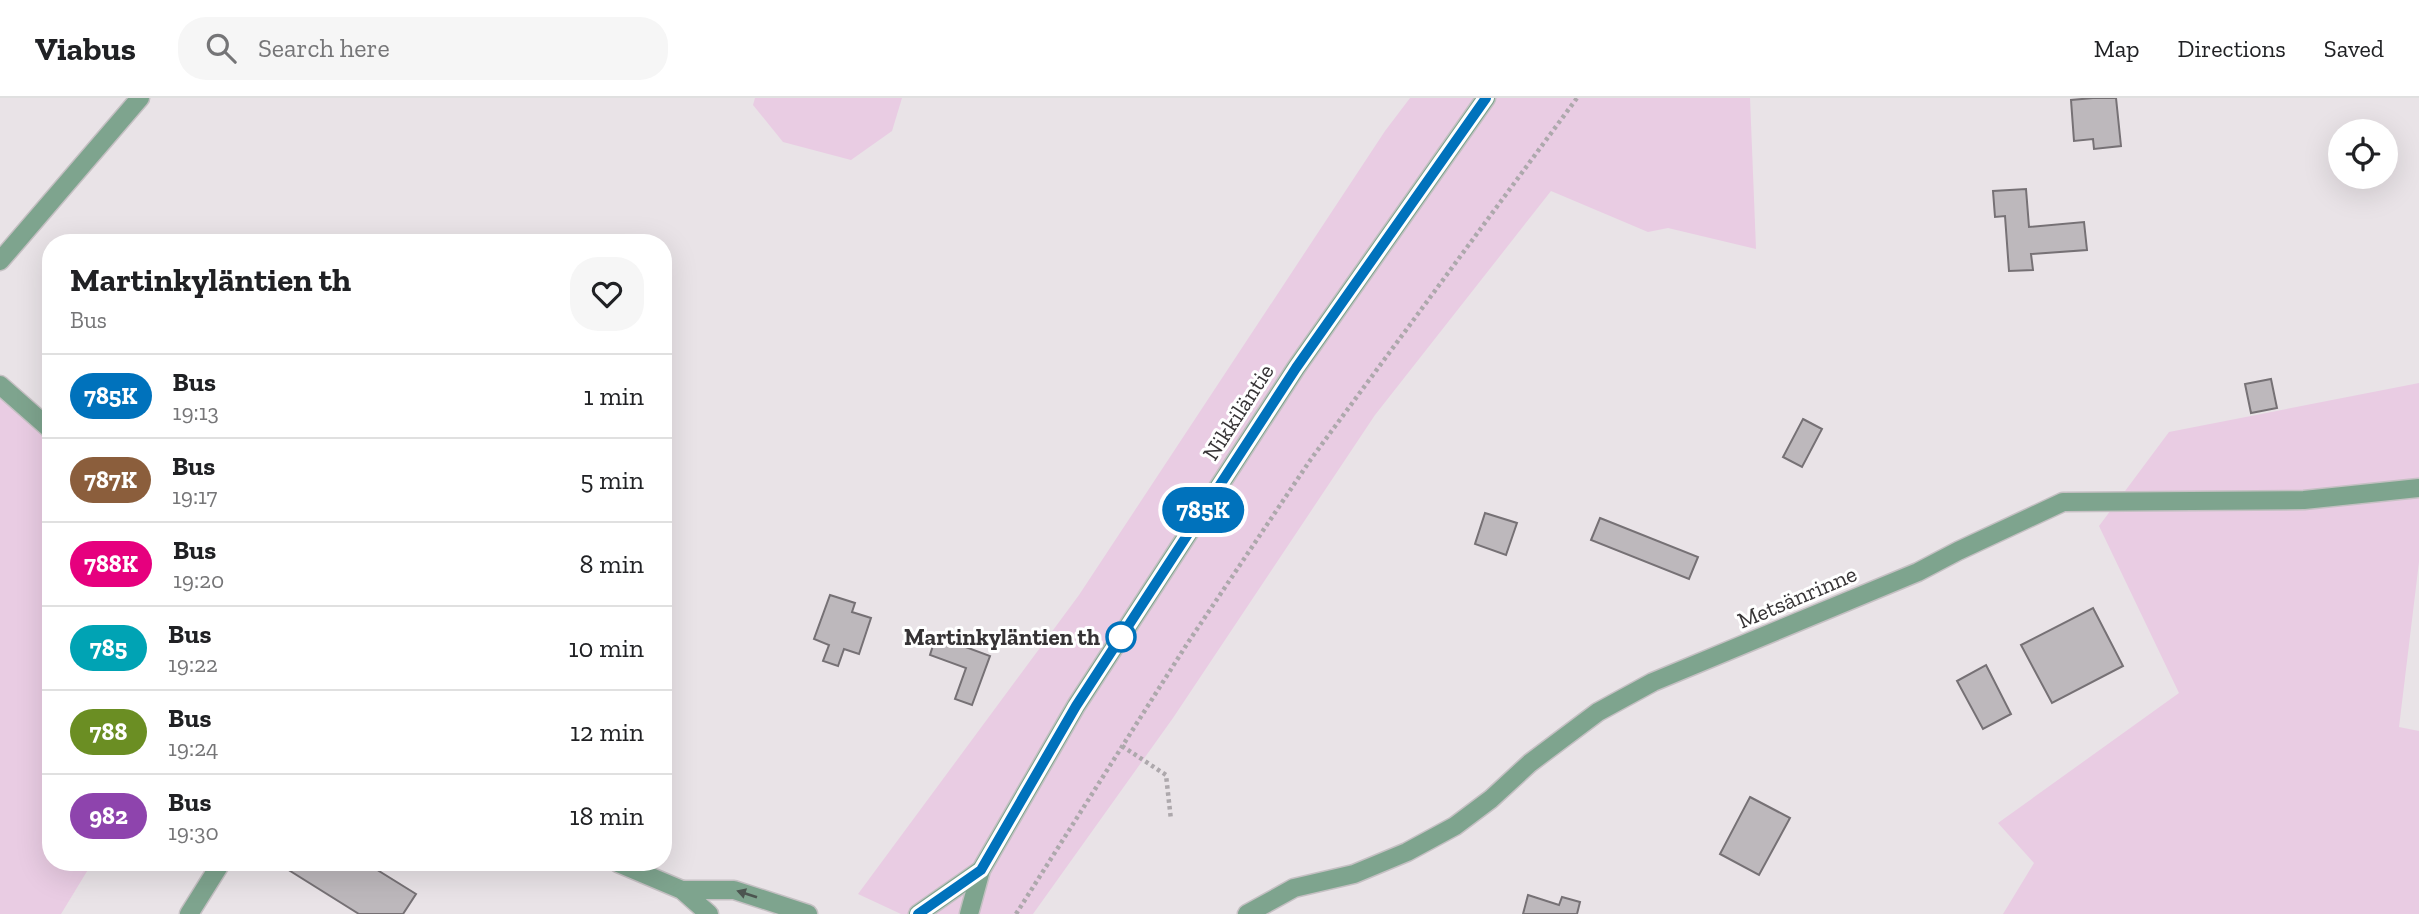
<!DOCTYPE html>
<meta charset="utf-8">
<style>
:root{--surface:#fff;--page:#f6f6f6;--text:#202124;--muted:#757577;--line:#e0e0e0}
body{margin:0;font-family:"Zilla Slab",serif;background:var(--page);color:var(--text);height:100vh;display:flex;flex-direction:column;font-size:26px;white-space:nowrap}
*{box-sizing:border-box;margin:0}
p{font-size:23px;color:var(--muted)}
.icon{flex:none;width:38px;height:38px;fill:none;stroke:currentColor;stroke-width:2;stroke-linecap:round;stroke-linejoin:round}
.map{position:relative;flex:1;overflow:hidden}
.details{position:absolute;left:42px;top:136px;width:630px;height:637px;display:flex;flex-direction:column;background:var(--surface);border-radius:28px;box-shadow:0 7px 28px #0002}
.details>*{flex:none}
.badge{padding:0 14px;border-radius:23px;font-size:24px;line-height:46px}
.buttons{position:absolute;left:2328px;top:21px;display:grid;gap:14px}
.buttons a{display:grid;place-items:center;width:70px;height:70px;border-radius:50%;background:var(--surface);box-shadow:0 7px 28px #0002;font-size:35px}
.map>.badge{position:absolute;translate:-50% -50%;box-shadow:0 0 0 4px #fff}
.round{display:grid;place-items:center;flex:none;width:74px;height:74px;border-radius:28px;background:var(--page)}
.head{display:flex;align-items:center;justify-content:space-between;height:119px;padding:0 28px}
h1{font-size:33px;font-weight:800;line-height:52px}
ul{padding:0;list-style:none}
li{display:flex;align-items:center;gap:21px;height:84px;padding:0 28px;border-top:2px solid var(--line)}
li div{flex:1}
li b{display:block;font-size:26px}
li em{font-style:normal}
li .badge{min-width:77px;font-weight:700;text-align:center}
header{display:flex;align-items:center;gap:42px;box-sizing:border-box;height:98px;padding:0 35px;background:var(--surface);border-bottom:2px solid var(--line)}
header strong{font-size:33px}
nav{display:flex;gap:38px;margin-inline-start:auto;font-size:24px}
.search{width:490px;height:63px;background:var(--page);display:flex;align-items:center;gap:18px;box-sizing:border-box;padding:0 24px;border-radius:28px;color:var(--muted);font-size:26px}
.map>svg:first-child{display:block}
.green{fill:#e9cce3}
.building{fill:#bdb8bc;stroke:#767175;stroke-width:2}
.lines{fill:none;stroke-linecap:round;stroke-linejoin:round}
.service-casing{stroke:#c5c0c3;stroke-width:21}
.minor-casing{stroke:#c5c0c3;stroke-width:21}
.tertiary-casing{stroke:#c5c0c3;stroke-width:21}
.path{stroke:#ada8ac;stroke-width:4.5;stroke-dasharray:3.5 3.5;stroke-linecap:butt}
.service{stroke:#7ea48e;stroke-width:18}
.minor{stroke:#7ea48e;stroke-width:18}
.tertiary{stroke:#7ea48e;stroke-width:18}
.oneway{fill:#4c5550}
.line-casing{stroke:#fff;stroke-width:16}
.line{stroke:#0072bc;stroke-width:10}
.stop-dot{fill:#fff;stroke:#0072bc;stroke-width:3.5}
.labels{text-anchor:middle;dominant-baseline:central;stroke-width:6;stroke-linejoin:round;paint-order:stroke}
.street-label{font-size:23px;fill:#363335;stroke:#fff}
.stop-label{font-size:23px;font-weight:bold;fill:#363335;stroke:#fff;text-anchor:end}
</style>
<header>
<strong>Viabus</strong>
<div class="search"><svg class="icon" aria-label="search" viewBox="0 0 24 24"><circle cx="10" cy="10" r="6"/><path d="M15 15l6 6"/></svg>Search here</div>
<nav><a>Map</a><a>Directions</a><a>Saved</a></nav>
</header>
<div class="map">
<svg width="2419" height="816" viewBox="0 0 2419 816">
<rect width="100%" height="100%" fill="#e9e3e7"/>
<g class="green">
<polygon points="755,0 902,0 892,33 851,62 783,44 753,7"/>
<polygon points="1410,0 1750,0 1756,151 1668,130 1648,134 1551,93 1375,317 1173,620 1033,816 901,816 858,796 1079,497 1385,33"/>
<polygon points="2419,285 2419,464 2399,629 2419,633 2419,816 2003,816 2034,765 1998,725 2179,595 2099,428 2169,334"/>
<polygon points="0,287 51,332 51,765 92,765 61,816 0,816"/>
</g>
<g class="building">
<polygon points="2093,0 2116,0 2121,48 2094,51 2093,41 2074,43 2071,2"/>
<polygon points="2026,91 2029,129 2084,124 2087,152 2031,156 2033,172 2009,173 2005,118 1995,119 1993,93"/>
<polygon points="2271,281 2277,310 2251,315 2245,286"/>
<polygon points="1803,321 1822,331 1802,369 1783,359"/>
<polygon points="1485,415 1517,425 1506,457 1475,446"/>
<polygon points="1600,420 1698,459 1689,481 1591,442"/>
<polygon points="830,497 855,505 852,514 871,520 859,556 844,551 838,568 823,563 829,547 814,541"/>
<polygon points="2093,510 2123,568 2052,605 2021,547"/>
<polygon points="936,538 990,558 972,607 955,601 966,570 930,557"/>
<polygon points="1986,567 2011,616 1983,631 1957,583"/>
<polygon points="1750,699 1790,720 1759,777 1720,756"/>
<polygon points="291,765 366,765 416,796 403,816 359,816 287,771"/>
<polygon points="1528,797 1559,807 1562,799 1580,804 1577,816 1523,816"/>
</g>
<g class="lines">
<defs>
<polyline id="service" points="0,163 140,0"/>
<g id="minor">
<polyline points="189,816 221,765"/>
<polyline points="1247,816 1294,790 1354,776 1407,754 1455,728 1491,701 1530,665 1598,614 1653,584 1918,474 1958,453 2063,404 2304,402 2419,390"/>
</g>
<g id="tertiary">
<polyline points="0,287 51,332"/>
<polyline points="618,765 682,792 709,816"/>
<polyline points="682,792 734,792 808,816"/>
<polyline points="918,816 981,772"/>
<polyline points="969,816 981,772 1076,608 1296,270 1486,0"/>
</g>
</defs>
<use href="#service" class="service-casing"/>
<use href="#minor" class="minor-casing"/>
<use href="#tertiary" class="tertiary-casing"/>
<g class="path">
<polyline points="1122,648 1166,677 1171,722"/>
<polyline points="1016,816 1187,546 1311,361 1577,0"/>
</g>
<use href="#service" class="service"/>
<use href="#minor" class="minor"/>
<use href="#tertiary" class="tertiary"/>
</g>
<defs><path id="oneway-solid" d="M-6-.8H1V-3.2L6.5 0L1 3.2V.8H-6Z" transform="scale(1.75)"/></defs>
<use class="oneway" href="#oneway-solid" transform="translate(747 796) rotate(-162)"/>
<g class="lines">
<defs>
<polyline id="line" points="918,816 981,772 1076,608 1296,270 1486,0"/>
</defs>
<use href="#line" class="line-casing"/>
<use href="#line" class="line"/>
</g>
<circle class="stop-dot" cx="1121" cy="539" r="14"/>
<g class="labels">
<g class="street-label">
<text transform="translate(1238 314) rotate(-57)">Nikkiläntie</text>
<text transform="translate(1797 499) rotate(-23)">Metsänrinne</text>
</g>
<g class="stop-label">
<text x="1100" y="539">Martinkyläntien th</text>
</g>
</g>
</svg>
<div class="buttons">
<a><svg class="icon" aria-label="locate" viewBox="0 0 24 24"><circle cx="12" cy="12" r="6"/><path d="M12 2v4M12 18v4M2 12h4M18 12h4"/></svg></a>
</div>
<b class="badge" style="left:1203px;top:412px;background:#0072bc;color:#fff">785K</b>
<section class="details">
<div class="head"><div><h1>Martinkyläntien th</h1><p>Bus</p></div><a class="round"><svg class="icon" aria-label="heart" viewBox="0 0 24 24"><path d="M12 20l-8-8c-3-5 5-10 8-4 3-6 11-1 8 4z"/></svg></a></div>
<ul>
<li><span class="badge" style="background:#0072bc;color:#fff">785K</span><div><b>Bus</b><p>19:13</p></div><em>1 min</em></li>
<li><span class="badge" style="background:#8b5e3c;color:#fff">787K</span><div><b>Bus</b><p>19:17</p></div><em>5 min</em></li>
<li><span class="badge" style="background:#e6007e;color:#fff">788K</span><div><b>Bus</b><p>19:20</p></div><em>8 min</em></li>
<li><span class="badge" style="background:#00a3b4;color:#fff">785</span><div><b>Bus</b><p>19:22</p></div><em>10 min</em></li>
<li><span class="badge" style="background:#6b8e23;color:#fff">788</span><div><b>Bus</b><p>19:24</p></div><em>12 min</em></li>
<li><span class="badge" style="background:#8e44ad;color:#fff">982</span><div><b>Bus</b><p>19:30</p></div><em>18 min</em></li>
</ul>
</section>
</div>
